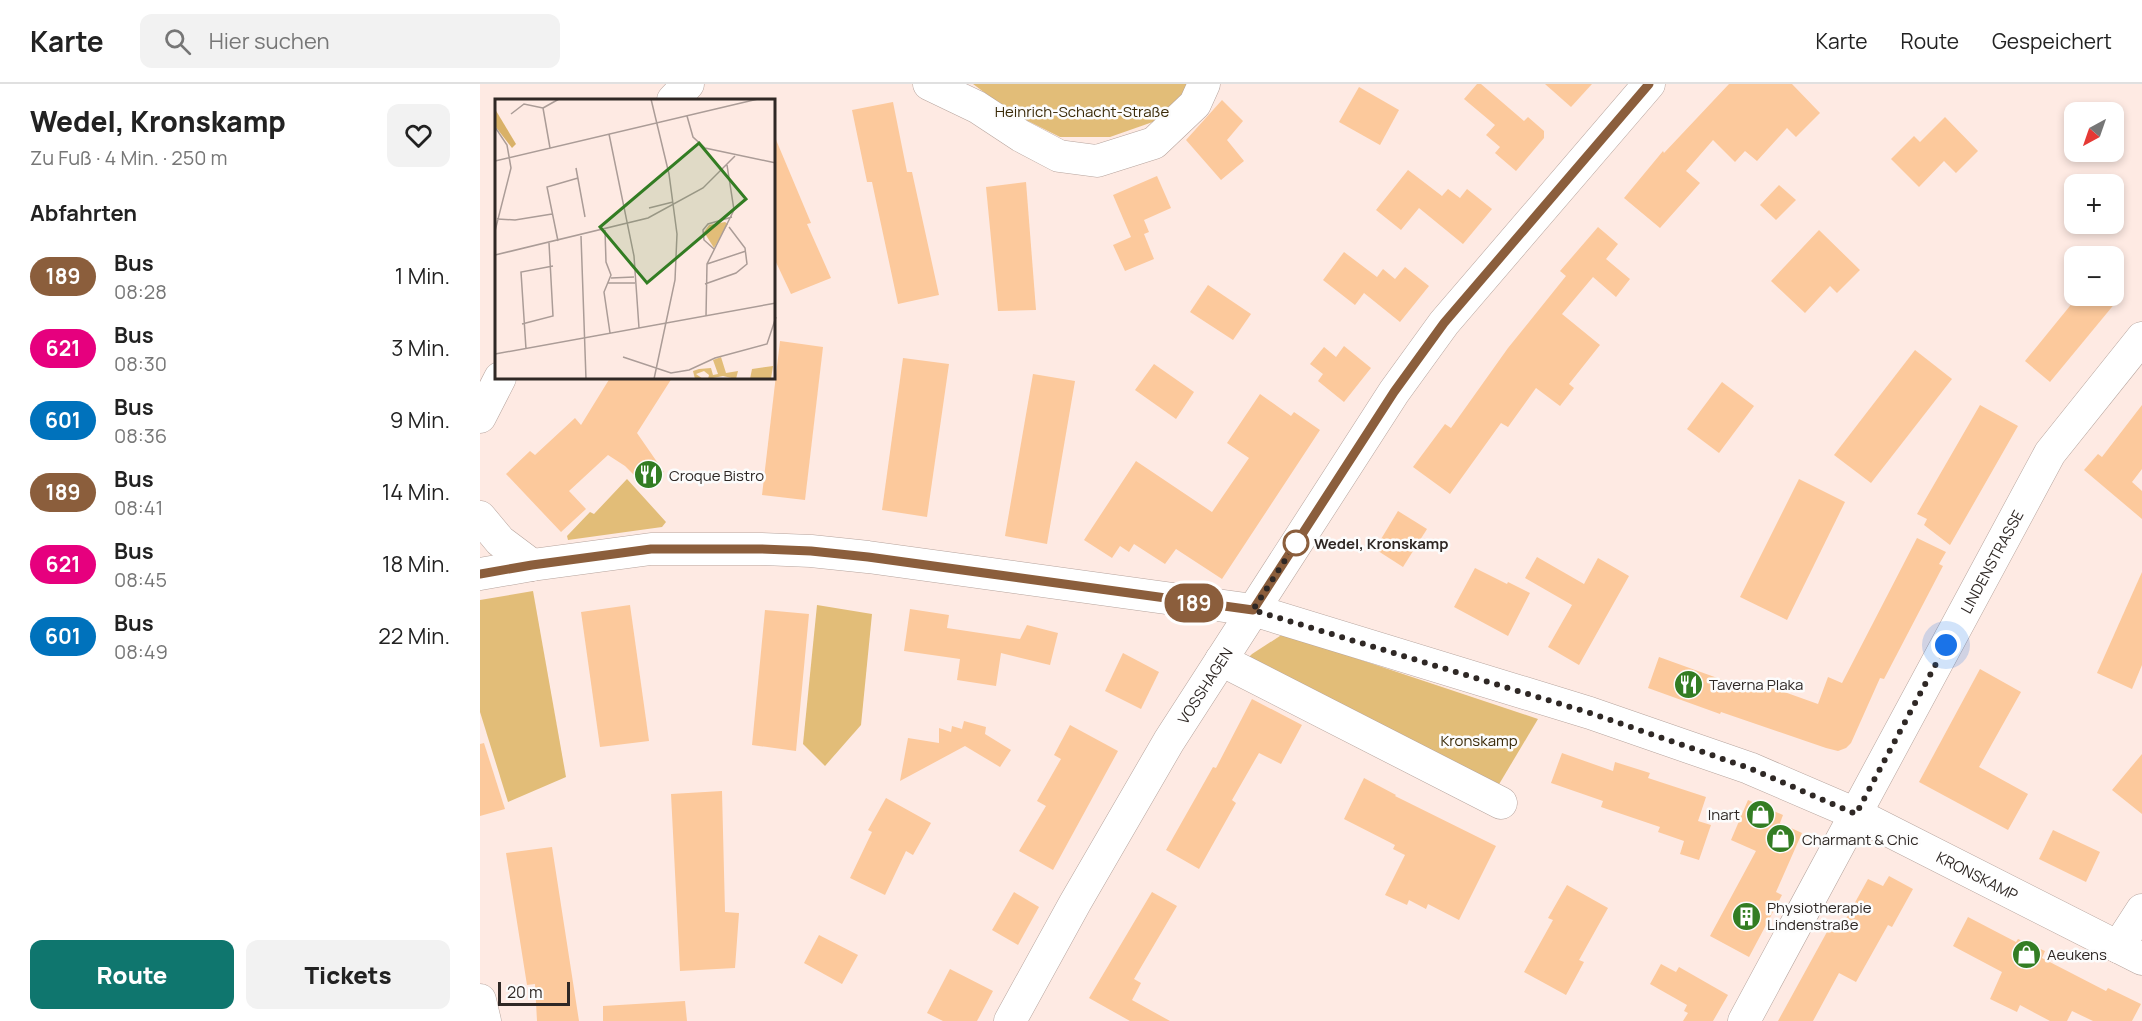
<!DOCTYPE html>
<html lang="de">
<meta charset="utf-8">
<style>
:root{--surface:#fff;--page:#f2f2f2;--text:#222;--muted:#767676;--line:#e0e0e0;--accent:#0f766e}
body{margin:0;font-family:Manrope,sans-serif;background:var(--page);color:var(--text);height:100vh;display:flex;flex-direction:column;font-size:22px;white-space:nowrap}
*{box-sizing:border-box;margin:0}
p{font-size:20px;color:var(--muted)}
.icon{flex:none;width:33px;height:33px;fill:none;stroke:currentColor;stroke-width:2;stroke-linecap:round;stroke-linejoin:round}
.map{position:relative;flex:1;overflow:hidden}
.sheet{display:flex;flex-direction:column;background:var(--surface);width:480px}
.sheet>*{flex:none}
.badge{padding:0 12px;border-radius:20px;font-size:21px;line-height:39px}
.needle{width:39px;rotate:220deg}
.fabs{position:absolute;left:1584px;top:18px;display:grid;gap:12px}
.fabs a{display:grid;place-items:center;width:60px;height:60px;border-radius:12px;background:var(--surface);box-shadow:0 3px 9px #0003;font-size:30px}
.scale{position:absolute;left:18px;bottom:15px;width:72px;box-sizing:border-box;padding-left:6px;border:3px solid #2f2825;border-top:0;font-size:16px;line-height:21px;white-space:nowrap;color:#2f2825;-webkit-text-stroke:4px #fcfcfc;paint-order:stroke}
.you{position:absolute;width:30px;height:30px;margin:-15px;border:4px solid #fff;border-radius:50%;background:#1a73e8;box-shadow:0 0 0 9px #1a73e833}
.map>.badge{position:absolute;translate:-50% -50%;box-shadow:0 0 0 3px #fff}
h2{padding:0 30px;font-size:22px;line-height:54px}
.round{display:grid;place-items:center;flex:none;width:63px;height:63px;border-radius:12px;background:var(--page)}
.summary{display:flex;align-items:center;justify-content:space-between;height:102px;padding:0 30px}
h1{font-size:28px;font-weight:800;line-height:45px}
.cta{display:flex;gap:12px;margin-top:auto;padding:12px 30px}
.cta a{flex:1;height:69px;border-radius:12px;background:var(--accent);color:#fff;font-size:24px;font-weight:800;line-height:69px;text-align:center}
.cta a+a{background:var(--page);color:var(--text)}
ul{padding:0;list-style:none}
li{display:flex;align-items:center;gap:18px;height:72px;padding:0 30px}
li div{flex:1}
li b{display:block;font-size:22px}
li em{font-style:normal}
li .badge{min-width:66px;font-weight:700;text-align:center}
header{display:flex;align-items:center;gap:36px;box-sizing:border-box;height:84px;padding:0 30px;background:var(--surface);border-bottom:2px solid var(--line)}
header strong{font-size:28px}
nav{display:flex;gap:33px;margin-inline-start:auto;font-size:21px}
.search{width:420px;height:54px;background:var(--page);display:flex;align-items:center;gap:15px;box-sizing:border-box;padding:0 21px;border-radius:12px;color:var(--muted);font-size:22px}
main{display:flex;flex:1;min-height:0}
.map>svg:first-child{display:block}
.green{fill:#e2bd78}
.building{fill:#fcc99c}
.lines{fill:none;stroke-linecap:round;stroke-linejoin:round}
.minor-casing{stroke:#b6a49d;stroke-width:33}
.minor{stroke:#fff;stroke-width:32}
.line-casing{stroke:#fff;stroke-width:14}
.line{stroke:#8b5e3c;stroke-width:9}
.walk{stroke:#2f2825;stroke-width:6;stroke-dasharray:0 10.8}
.stop-dot{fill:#fff;stroke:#8b5e3c;stroke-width:3}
.labels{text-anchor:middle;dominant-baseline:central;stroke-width:5;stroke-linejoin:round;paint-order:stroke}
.park-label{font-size:15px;fill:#3a2a08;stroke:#fcfcfc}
.poi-label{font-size:15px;fill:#2f2825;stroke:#fcfcfc;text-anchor:start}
.stop-label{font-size:15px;font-weight:bold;fill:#2f2825;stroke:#fcfcfc;text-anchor:start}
.street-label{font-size:15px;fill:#2f2825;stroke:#fcfcfc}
.inset-road{fill:none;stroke:#ab9c97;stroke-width:1.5}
.view{fill:#337d23;fill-opacity:0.15;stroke:#337d23;stroke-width:3}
.inset-edge{fill:none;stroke:#2f2825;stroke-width:3}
</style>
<header>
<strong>Karte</strong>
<div class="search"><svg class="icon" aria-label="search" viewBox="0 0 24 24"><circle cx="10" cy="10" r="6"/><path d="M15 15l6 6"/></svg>Hier suchen</div>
<nav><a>Karte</a><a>Route</a><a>Gespeichert</a></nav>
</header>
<main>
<section class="sheet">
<div class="summary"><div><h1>Wedel, Kronskamp</h1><p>Zu Fuß · 4 Min. · 250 m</p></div><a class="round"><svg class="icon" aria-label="heart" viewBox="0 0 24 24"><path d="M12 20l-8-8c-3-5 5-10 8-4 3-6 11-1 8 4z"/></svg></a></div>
<h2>Abfahrten</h2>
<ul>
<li><span class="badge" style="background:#8b5e3c;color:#fff">189</span><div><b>Bus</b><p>08:28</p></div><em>1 Min.</em></li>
<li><span class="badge" style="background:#e6007e;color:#fff">621</span><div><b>Bus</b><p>08:30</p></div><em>3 Min.</em></li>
<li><span class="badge" style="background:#0072bc;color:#fff">601</span><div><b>Bus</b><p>08:36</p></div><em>9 Min.</em></li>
<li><span class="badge" style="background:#8b5e3c;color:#fff">189</span><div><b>Bus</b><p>08:41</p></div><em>14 Min.</em></li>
<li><span class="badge" style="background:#e6007e;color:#fff">621</span><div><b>Bus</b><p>08:45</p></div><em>18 Min.</em></li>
<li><span class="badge" style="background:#0072bc;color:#fff">601</span><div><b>Bus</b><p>08:49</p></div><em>22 Min.</em></li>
</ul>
<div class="cta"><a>Route</a><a>Tickets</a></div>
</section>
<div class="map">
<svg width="1662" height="937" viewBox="0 0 1662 937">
<rect width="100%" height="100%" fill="#feeae3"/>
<g class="green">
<polygon points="493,0 710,0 687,33 630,53 580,53 532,29"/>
<polygon points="147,395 186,438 182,443 88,456 87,452 110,428 114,430"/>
<polygon points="53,507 86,693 28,718 0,628 0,516"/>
<polygon points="337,521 392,530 381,641 345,682 323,660"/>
<polygon points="803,550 1058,635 1015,707 760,582 772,570"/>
</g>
<g class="building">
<polygon points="997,0 1001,0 1044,37 1048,33 1064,47 1064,54 1036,87 1015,69 1020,63 1006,51 1015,41 984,15"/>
<polygon points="1065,0 1112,0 1091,23"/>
<polygon points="1249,0 1312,0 1340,29 1316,53 1307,44 1277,77 1265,67 1255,78 1233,56 1206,87 1220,99 1180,144 1144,114 1183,67 1184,69"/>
<polygon points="879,3 919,26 900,61 859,38"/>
<polygon points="742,16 763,37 747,56 764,77 741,96 706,56"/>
<polygon points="413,18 427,88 432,88 459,211 418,220 392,98 387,98 372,26"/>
<polygon points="1465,33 1498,67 1476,89 1464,77 1439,103 1411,75 1434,52 1440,58"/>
<polygon points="294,51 331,139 327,140 351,194 311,210 294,174"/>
<polygon points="928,86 962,112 968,105 980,114 987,105 1012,125 983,160 939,124 921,146 896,126"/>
<polygon points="677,92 691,124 664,136 669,148 664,150 674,175 645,187 633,161 651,153 633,111"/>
<polygon points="546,98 556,226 518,227 506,103"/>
<polygon points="1299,101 1316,116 1296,136 1280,121"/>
<polygon points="1118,143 1138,160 1126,175 1150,195 1136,213 1113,193 1082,230 1120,261 1089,300 1094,304 1080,322 1056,304 1028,343 1021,339 970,410 933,383 965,340 971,344 1028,264 1086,192 1080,187"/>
<polygon points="1339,146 1380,186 1357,209 1350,202 1325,229 1291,197"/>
<polygon points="864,168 897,193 903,185 915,195 925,183 949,202 920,238 884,209 875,221 843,196"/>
<polygon points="728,201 771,230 753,256 710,228"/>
<polygon points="1598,212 1641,212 1570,298 1545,277"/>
<polygon points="300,257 343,263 325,416 282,411"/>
<polygon points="864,262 891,284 864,318 838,297 843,290 830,280 844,263 856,273"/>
<polygon points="1435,266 1472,295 1391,399 1354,371"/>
<polygon points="423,274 469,280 447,433 402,426"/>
<polygon points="674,280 714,308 696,335 655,306"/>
<polygon points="553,290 595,297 567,460 525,452"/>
<polygon points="130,294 192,294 157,349 184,388 162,399 145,382 128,371 89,407 106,425 81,448 26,390 50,367 55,371 95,334 101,341"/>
<polygon points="1242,298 1274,322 1239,369 1207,345"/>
<polygon points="780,310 811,332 814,328 840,346 742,495 696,465 685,480 654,460 649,468 640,462 632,474 604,456 656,377 732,428 769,374 747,359"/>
<polygon points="1500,321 1538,342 1470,461 1444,441 1447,435 1437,430"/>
<polygon points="1662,321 1662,385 1652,398 1662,407 1662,435 1604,386 1618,370 1622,373"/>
<polygon points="1319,395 1365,418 1307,536 1260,513"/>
<polygon points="918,427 947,445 923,483 895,465"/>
<polygon points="1437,454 1466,468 1459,480 1463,482 1404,595 1400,594 1371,659 1366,664 1358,667 1346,664 1241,628 1240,630 1168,604 1179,573 1268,605 1271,596 1338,620 1348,593 1362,599"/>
<polygon points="1057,473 1104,500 1118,474 1149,492 1099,581 1068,563 1092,521 1045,494"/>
<polygon points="995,484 1027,500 1028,498 1050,509 1028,552 974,523"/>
<polygon points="1662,488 1662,581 1652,605 1617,589"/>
<polygon points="150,521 169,657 120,663 101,528"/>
<polygon points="430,525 469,531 467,544 540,555 547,541 578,549 570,581 521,569 516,602 477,596 480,575 424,567"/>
<polygon points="285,526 329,530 316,667 272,661"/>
<polygon points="643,569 679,588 661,625 625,607"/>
<polygon points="1500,585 1541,608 1499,683 1548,710 1528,746 1439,698"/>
<polygon points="772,615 822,641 801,680 779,669 752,716 756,719 719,785 686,766 733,683 736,684"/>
<polygon points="484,637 506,643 505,650 531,666 520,683 485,662 420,697 428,654 459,659 459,644 471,648 472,642 482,645"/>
<polygon points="590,641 638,667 573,786 539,767 566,722 557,717 581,675 574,671"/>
<polygon points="4,659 25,725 0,732 0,660"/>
<polygon points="1082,669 1133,687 1135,678 1170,689 1168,694 1226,713 1218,737 1231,741 1219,776 1200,770 1204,757 1178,748 1180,743 1121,723 1123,717 1071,699"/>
<polygon points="1662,670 1662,730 1632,706"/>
<polygon points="884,694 916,711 915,712 1016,762 979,836 948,820 946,825 929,816 927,821 905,811 925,771 913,765 915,761 864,735"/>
<polygon points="242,707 245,828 259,829 255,884 200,887 191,710"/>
<polygon points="406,714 451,739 433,771 426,767 405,811 370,794 392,748 388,746"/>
<polygon points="1268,716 1303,731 1300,739 1322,749 1296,808 1302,811 1269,873 1230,852 1276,767 1251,756"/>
<polygon points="1573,746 1620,768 1606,798 1559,775"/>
<polygon points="72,763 99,937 57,937 55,900 47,901 26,769"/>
<polygon points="1409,792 1433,805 1412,843 1408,841 1376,898 1359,889 1333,937 1298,937 1353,837 1362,842 1388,795 1403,802"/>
<polygon points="1087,801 1128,824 1099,876 1104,878 1086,911 1044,888 1073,836 1068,834"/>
<polygon points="534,808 559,823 538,861 512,846"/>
<polygon points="672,808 697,822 654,895 661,899 652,916 690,937 650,937 609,914"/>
<polygon points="1488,833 1536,858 1538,855 1565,867 1562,874 1626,907 1628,904 1661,920 1652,937 1613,937 1592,927 1587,937 1570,937 1540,921 1537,928 1510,915 1522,888 1473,862"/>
<polygon points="339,851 378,871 362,900 324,879"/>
<polygon points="1181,880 1196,888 1199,883 1248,911 1233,937 1203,937 1208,929 1204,927 1207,921 1170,900"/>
<polygon points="470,885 513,907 497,937 463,937 447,929"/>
<polygon points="205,917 207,937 123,937 123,922"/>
</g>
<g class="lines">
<defs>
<g id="minor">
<polyline points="449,0 497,23 541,52 579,72 617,77 674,59 715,20 724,0"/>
<polyline points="193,16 208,0"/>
<polyline points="0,333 20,294"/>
<polyline points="0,433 20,457 52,481"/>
<path id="s1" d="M0,490l52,-9 119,-16h110l50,2 57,6 385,53 337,103 159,55 107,46 286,145"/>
<polyline points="741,576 1021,719"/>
<polyline points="1638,863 1662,826"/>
<polyline points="0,916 5,937"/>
<path id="s2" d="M530,937l65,-118 94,-162 225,-349 50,-69 205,-239"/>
<path id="s3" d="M1264,937l306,-568 92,-115"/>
</g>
</defs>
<use href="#minor" class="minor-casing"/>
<use href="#minor" class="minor"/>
</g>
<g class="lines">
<defs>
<polyline id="line" points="0,490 52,481 171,465 281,465 331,467 388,473 773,526 914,308 964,239 1169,0"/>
</defs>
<use href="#line" class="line-casing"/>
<use href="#line" class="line"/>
<polyline class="walk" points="816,459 773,526 1110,629 1269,684 1376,730 1466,561"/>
</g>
<defs>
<symbol id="restaurant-disc" viewBox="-11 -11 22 22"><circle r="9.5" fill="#337d23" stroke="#fcfcfc"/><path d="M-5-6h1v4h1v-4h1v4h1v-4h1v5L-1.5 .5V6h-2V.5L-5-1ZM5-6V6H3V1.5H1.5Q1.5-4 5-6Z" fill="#fff"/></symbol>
<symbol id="shop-disc" viewBox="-11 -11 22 22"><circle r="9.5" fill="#337d23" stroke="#fcfcfc"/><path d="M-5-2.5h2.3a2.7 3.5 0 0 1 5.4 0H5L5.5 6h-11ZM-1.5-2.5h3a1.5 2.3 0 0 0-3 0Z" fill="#fff"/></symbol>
<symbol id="building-disc" viewBox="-11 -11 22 22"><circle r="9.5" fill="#337d23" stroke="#fcfcfc"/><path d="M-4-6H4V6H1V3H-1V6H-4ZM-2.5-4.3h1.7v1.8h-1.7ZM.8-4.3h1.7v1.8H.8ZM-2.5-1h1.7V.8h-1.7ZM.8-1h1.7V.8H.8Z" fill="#fff"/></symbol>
</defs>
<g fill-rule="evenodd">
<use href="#restaurant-disc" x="152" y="374" width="33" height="33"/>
<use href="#restaurant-disc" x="1192" y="584" width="33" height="33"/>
<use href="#shop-disc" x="1264" y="714" width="33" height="33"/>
<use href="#shop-disc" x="1284" y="738" width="33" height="33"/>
<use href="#building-disc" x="1250" y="816" width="33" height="33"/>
<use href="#shop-disc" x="1530" y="854" width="33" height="33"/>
</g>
<circle class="stop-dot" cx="816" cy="459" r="12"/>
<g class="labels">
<g class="park-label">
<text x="602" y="27">Heinrich-Schacht-Straße</text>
<text x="999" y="656">Kronskamp</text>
</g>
<g class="poi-label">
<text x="189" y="391">Croque Bistro</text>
<text x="1229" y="600">Taverna Plaka</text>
<text x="1260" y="730" text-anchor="end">Inart</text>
<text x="1322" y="755">Charmant &amp; Chic</text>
<text x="1287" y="823">Physiotherapie<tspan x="1287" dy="17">Lindenstraße</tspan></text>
<text x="1567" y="870">Aeukens</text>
</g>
<g class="stop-label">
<text x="834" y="459">Wedel, Kronskamp</text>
</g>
<g class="street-label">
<text stroke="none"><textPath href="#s3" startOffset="522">LINDENSTRASSE</textPath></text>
<text stroke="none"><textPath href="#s2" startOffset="388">VOSSHAGEN</textPath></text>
<text stroke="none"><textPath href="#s1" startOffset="1552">KRONSKAMP</textPath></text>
</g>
</g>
<g transform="translate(15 15)">
<rect width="280" height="280" fill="#feeae3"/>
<path d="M230,123l3,2 -14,24 -10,-16 5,-7zM226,258l5,16 12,-2 -2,8 -13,-3 -15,3 1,-4 -5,-4 -8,3 7,5h-8l-2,-8 6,-2 12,-1 2,7 5,-1 -5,-14zM278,267l-2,13h-21l2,-10z" fill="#e2bd78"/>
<path d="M0,10l21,35 -4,4 -17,-22z" fill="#d9b167"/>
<path class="inset-road" d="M115,0h19M156,0l18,75 8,60 -2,46 -21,99M48,9l7,40M48,9l16,-9M16,15l13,-10 19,4M192,17l6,21 12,11 71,15M0,28l12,18 4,23 -16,63M114,35l25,122 5,72M0,62l263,-62M81,69l9,49M154,109l24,-6M2,120l18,1 37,-6M110,131l1,32 5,13 -7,17 6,41M86,137l5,143M63,142l-11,-54 31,-9M219,150l-10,-9 -1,-10 5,-6 24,-7M0,156l153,-37 55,-30 32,-32M212,165l39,-13M116,179l23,-1M113,184h27M210,185l31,-11 11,-9 -2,-16 -16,-21M211,217l1,-52 27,-54 -7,-45M27,225l31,-8 -4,-73M31,250l-5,-77 32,-6M0,255l281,-51M128,258l48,16 18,-3 26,-12 52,-14 9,-27"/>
<path class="view" d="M204,44l47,56 -99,84 -47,-56z"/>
<rect width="280" height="280" class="inset-edge"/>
</g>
</svg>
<div class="fabs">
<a><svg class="needle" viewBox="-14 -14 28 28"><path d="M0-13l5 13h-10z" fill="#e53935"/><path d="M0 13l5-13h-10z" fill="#767676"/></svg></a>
<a>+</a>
<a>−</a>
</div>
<div class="scale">20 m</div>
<div class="you" style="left:1466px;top:561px"></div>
<b class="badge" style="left:714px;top:519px;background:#8b5e3c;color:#fff">189</b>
</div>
</main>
